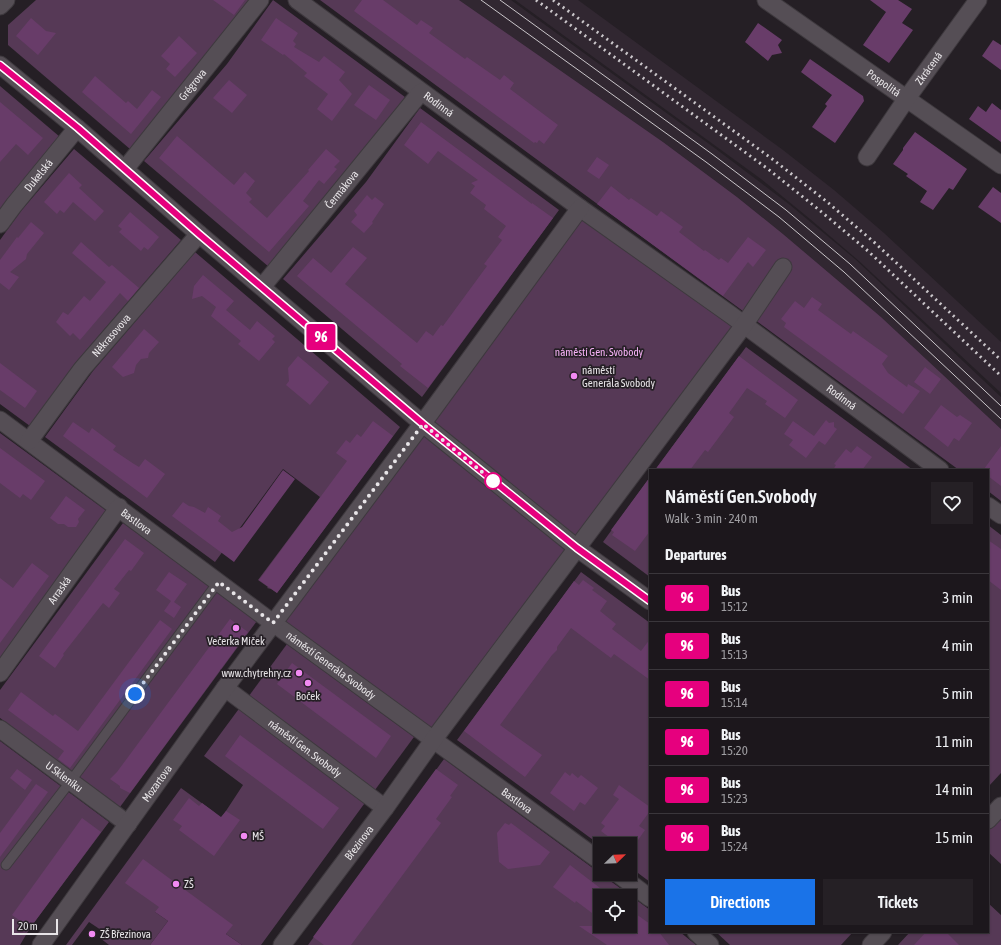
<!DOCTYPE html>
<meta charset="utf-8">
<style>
:root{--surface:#1c171c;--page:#252025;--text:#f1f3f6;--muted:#a09fa3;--line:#3a363b;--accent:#1a73e8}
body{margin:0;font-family:"Asap Condensed",sans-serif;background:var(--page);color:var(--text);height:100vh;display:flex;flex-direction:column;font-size:15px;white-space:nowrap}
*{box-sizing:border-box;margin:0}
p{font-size:13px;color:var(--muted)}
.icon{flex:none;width:22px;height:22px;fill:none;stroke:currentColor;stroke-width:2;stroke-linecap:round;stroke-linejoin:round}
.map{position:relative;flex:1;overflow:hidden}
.side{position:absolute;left:649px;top:469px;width:340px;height:464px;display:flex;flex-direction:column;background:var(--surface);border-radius:0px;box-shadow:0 1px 3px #0004,0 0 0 1px var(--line)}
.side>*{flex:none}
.badge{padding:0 8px;border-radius:3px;font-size:14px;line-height:26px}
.needle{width:26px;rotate:67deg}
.controls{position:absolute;left:593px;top:837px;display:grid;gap:8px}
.controls a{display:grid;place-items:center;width:44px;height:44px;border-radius:0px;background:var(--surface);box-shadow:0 1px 3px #0004,0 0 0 1px var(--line);font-size:20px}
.scale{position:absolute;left:12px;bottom:10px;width:46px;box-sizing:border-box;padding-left:4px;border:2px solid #e8e5e8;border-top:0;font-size:11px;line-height:14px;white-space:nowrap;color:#e8e5e8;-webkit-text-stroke:3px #251f25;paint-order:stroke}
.you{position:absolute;width:20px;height:20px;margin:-10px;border:3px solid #fff;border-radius:50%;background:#1a73e8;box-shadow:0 0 0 6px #1a73e833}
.map>.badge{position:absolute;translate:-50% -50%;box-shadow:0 0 0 2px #fff}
h2{padding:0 16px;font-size:15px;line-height:36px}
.round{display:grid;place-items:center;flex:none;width:42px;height:42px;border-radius:0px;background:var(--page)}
.overview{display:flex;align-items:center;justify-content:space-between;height:68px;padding:0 16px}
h1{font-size:19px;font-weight:600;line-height:30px}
.action{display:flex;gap:8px;margin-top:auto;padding:8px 16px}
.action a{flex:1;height:46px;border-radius:0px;background:var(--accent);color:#fff;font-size:16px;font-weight:600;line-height:46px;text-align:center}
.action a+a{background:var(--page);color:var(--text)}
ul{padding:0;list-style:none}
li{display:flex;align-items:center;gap:12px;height:48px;padding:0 16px;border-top:1px solid var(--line)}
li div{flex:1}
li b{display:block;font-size:15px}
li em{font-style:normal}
li .badge{min-width:44px;font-weight:700;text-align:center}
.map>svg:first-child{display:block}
.built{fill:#312731}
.green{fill:#563956;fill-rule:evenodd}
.building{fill:#683c69}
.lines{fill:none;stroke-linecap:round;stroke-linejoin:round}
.service-casing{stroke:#3e393e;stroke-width:11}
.minor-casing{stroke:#3e393e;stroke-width:19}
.service{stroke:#554e55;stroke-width:9}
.minor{stroke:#554e55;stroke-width:17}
.tram{stroke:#cac6ca;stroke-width:1}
.rail{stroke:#cac6ca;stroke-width:3;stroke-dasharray:2 4;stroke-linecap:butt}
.line-casing{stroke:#fff;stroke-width:9}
.line{stroke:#e6007e;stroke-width:6}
.walk{stroke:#e8e5e8;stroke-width:4;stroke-dasharray:0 7.2}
.poi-dot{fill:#f28af3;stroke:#251f25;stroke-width:1.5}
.stop-dot{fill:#fff;stroke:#e6007e;stroke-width:2}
.labels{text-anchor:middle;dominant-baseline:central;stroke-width:3.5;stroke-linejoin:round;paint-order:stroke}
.street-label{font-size:11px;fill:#e8e5e8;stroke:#251f25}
.park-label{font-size:11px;fill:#f8b3f8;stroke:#251f25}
.poi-label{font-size:11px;fill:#e8e5e8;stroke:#251f25;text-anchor:start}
</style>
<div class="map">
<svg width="1001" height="945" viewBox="0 0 1001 945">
<rect width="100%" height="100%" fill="#251f25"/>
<g class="built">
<polygon points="459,0 511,0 716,149 790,205 855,259 1001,397 1001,429 881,317 783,234 737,197 663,142"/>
<polygon points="515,0 578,0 783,150 834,190 884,233 1001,342 1001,393 859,261 810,219 761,179"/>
</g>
<g class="green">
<polygon points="36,0 251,0 213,52 130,149 8,45 8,25"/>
<polygon points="273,0 405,97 351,170 269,267 144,161 227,64"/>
<polygon points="320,0 459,0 663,142 737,197 783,234 881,317 1001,429 1001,501 988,491 988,470 959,470"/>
<polygon points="0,86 60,137 0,209"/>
<polygon points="420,108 559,210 422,397 283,279 366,182"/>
<polygon points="74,149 181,240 76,362 30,426 0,404 0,240 21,211"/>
<polygon points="580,208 744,325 434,739 273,623"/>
<polygon points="195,252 400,427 277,593 271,589 267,588 268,587 258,580 320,497 283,469 215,562 45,437 93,371"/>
<polygon points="746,347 913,470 655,470"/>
<polygon points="0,433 108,512 0,658"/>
<polygon points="650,477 650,577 603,542"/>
<polygon points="123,523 257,621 120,807 0,718 0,690"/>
<polygon points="988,525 1001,535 1001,773 988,787"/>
<polygon points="581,572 650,623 650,882 630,867 630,844 600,845 457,740"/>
<polygon points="287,644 414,737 372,794 246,700"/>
<polygon points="241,706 367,800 261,945 242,945 226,934 232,925 155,912 168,921 150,945 109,945 100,938 104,932 89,922 72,945 66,945 181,788 214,812 220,820 243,785 204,756"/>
<polygon points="0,741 109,822 30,928 20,945 0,945"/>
<path d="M444,759l206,151v22h30l16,13h-388zM600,896h30v30h-30z"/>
<polygon points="1001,817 1001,864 988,852 988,831"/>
<polygon points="988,903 1001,915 1001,945 898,945 910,932 988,932"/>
<polygon points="716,932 853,932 841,945 730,945"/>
</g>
<g class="building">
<polygon points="213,0 245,0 234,15"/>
<polygon points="362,0 383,0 417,25 421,20 433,28 429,33 465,59 467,57 500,80 504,75 514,83 510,89 558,125 544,144 539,140 537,143 535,142 534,143 354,11"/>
<polygon points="870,0 898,0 912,9 902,23 913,30 889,63 863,45 886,12"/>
<polygon points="31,18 46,31 56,33 38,55 16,36"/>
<polygon points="276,18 298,33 293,41 296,44 294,47 319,62 324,56 345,72 339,80 352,94 332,121 317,109 328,94 304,76 307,73 284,54 283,55 261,40"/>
<polygon points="758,23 782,40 778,45 782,53 772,55 768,61 745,42"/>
<polygon points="179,36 197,53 175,77 166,69 170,64 161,56"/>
<polygon points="993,40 1001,45 1001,70 982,56"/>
<polygon points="810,59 863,96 864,101 835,143 812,127 827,106 825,104 832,95 801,72"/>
<polygon points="95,76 126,103 128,101 137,109 152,90 161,97 131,134 82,92"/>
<polygon points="229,80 247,95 232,113 213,98"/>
<polygon points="369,85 390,100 376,120 354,105"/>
<polygon points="0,102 43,138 28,155 16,144 0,162"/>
<polygon points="992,103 1001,110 1001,142 969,119 978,106 986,112"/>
<polygon points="421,122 532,204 532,203 553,218 428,388 400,366 402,364 297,276 313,258 331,273 353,247 367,258 345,284 417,343 426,331 433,336 441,325 443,326 487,266 484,264 502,240 498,237 506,226 484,209 486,205 470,193 475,186 471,183 478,180 438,151 428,164 404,145"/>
<polygon points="915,132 967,169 953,190 949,188 933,210 920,202 927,191 906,176 908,174 893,164 903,150 903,148"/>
<polygon points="177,136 234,185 245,172 255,181 246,193 252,199 249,202 267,218 309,171 308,170 326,149 340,161 334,167 337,169 324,184 319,180 303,201 309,206 269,252 159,158"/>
<polygon points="597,157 609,165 599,179 587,171"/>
<polygon points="69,173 82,185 79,188 104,211 95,221 73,202 64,213 60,210 57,214 44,202"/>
<polygon points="611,186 629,200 631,198 657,216 661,211 683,227 679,232 704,251 705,250 719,260 721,258 728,263 748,237 766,250 753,267 748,262 723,296 597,204"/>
<polygon points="993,187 1001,193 1001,223 978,207"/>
<polygon points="367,195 372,200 375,197 384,204 372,222 373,223 364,233 351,222 357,215 354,211"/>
<polygon points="130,212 159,237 148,250 144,247 141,251 119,232 122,229 118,226"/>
<polygon points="31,222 44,233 27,254 26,259 10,272 19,277 9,290 0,283 0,260 17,237 18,238"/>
<polygon points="81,242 109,267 112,265 139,288 128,301 120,293 80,340 73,333 70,336 56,322 63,312 68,315 84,296 90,301 106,282 72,253"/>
<polygon points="203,275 234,301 226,310 250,330 257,321 275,336 272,339 275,342 259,361 238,344 241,341 211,316 216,307 202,296 192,299 194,286"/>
<polygon points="812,297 822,304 818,310 851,334 853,331 888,356 882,364 888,373 907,387 908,384 920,391 903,414 784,327 786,323 781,319 795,301 804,308"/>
<polygon points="144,329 159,342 149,353 148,358 141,359 136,365 134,373 123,377 112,367"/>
<polygon points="298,356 329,382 310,405 286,385 289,381 288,368"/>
<polygon points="739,356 798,400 785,418 765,404 767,401 747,388 729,413 734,417 708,452 705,450 690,470 655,470"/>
<polygon points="0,363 37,391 25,408 0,390"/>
<polygon points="925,367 941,379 930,394 914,382"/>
<polygon points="941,405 957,417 960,415 972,423 959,441 954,438 948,447 924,428"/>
<polygon points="826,420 829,423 834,422 834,427 837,429 825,445 819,441 806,458 789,445 793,440 784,434 793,421 814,436"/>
<polygon points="373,421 393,436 277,593 259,580 347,461 336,453 346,440 350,443 357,434 361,437"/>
<polygon points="73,422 89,433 92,428 116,446 113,450 134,464 139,467 145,459 165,474 147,498 63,436"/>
<polygon points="857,446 872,457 862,470 833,470 836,465 834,464 846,449 851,453"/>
<polygon points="1001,446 1001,486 988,476 988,470 984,469"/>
<polygon points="0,448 45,481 31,500 23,494 20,498 0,483"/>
<polygon points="283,470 295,479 234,562 172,516 183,502 189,506 194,507 205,513 208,507 221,516 218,521 232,532 242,527"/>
<polygon points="650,477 650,531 635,551 612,535 614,532 611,530"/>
<polygon points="66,496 85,510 78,519 79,522 76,527 68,527 64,524 58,524 50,518"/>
<polygon points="125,539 144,553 131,571 129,570 114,589 120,593 109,608 103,603 63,654 64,655 55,668 39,656"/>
<polygon points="988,540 1001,549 1001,590 988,580"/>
<polygon points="32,563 49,576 0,643 0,578 13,588"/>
<polygon points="169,572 187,584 174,602 181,607 174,618 164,611 171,601 156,590"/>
<polygon points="583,580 594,588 592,590 607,601 600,611 616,624 612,629 641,651 650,639 650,680 614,654 611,658 571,628 557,647 557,650 552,655 500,725 542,755 525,777 464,731 574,581 579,585"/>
<polygon points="230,619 248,632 130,793 120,788 120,786 110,779 117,772"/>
<polygon points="160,620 172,629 70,768 58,759 64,751 8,710 21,692 53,716 55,714 78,731"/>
<polygon points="292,663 391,736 376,758 277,684"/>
<polygon points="240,735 339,808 323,829 225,756"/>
<polygon points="17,769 32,780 25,790 10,778"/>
<polygon points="436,769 458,785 450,796 452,797 436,819 441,823 351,945 324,945 313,937"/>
<polygon points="565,772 570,776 572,773 578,778 581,775 598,788 585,805 580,802 574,811 550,793"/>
<polygon points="36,784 48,792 0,857 0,833"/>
<polygon points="619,785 650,807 650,811 639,826 645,830 638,840 632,836 626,844 618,844 601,831 605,826 601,823 619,799 613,795"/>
<polygon points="189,798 199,806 202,803 221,817 226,811 240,820 214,856 179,830 182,826 173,820"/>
<polygon points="82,818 101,832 30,928 12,915"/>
<polygon points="505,823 509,825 511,823 550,852 540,865 508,869 499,862 497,833"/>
<polygon points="143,859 233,925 226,934 242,945 150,945 168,921 155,912 159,907 125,883"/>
<polygon points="570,865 600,888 600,919 576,901 575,903 553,887"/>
<polygon points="636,914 650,924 650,932 659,932 669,945 607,945 579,926 630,926 630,922"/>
<polygon points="926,932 946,932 959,945 914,945"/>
</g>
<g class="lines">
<defs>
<polyline id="service" points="6,865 70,782 219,581"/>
<g id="minor">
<path id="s1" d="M297,0l283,208 151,107 209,155"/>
<path id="s2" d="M766,0l235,165"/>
<polyline points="0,6 6,0"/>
<polyline points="0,65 77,128 199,234 423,424 577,548 650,601"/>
<path id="s3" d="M867,157l40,-59 71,-98"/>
<path id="s4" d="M125,169l135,-169"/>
<path id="s5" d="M0,224l14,-19 63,-77"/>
<path id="s6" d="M262,287l159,-195"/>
<path id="s7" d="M0,420l273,203 327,238"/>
<path id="s8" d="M29,441l53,-72 117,-135"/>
<polyline points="988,506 1001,515"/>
<path id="s9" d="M0,673l119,-166"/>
<path id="s10" d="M225,688l160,120"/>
<path id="s11" d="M0,729l128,95"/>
<polyline points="988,820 1001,806"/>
<polyline points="618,874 650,898"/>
<polyline points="696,932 710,945"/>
<path id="s12" d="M41,945l184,-257 206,-276 149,-204"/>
<path id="s13" d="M282,945l103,-137 49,-69 310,-414 39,-58"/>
<polyline points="871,945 883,932"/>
</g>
</defs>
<use href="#service" class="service-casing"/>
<use href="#minor" class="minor-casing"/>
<use href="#service" class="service"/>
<use href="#minor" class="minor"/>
<g class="tram">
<polyline points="481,0 706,162 779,217 844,272 1001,419"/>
<polyline points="500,0 712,154 786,210 850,264 1001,406"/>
</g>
<g class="rail">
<polyline points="536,0 768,169 818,209 868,251 1001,376"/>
<polyline points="553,0 771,158 826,201 875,243 1001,360"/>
</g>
</g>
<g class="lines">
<defs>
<polyline id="line" points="0,65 78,128 199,234 423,424 577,548 650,601"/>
</defs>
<use href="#line" class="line-casing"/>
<use href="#line" class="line"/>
<polyline class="walk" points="135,694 219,582 273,623 423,424 493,481"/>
</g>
<g class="poi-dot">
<circle cx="574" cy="376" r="4"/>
<circle cx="236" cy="628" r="4"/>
<circle cx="299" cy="673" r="4"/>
<circle cx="308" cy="683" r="4"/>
<circle cx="244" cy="836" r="4"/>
<circle cx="176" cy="884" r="4"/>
<circle cx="92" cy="934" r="4"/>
</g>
<circle class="stop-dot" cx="493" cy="481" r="8"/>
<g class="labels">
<g class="street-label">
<text stroke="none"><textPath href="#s3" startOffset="108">Zkrácená</textPath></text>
<text stroke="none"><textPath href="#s2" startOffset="144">Pospolitá</textPath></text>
<text stroke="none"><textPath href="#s4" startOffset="108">Grégrova</textPath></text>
<text stroke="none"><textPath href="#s1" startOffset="176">Rodinná</textPath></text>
<text stroke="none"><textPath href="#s5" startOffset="62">Dukelská</textPath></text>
<text stroke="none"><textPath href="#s6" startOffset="126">Čermákova</textPath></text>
<text stroke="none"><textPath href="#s8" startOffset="134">Někrasovova</textPath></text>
<text stroke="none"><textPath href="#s1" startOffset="674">Rodinná</textPath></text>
<text stroke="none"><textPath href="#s7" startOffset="170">Bastlova</textPath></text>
<text stroke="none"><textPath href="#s9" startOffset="102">Arraská</textPath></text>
<text stroke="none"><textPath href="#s7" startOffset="412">náměstí Generála Svobody</textPath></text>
<text stroke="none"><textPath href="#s10" startOffset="100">náměstí Gen. Svobody</textPath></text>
<text stroke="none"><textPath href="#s11" startOffset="80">U Skleníku</textPath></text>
<text stroke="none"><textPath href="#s12" startOffset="199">Mozartova</textPath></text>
<text stroke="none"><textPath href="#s7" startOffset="642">Bastlova</textPath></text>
<text stroke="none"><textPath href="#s13" startOffset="128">Březinova</textPath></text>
</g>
<g class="park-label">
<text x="599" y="352">náměstí Gen. Svobody</text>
</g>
<g class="poi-label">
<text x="582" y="370">náměstí<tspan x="582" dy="13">Generála Svobody</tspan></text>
<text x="236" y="641" text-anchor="middle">Večerka Míček</text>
<text x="291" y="673" text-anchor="end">www.chytrehry.cz</text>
<text x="308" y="696" text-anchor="middle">Boček</text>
<text x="252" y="836">MŠ</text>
<text x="184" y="884">ZŠ</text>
<text x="100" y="934">ZŠ Březinova</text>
</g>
</g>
</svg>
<div class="controls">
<a><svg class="needle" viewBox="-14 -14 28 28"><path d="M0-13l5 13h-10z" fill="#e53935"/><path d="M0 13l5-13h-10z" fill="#a09fa3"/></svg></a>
<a><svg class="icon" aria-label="locate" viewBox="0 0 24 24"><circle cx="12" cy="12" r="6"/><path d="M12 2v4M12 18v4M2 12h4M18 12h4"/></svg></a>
</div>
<div class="scale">20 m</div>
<div class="you" style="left:135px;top:694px"></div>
<b class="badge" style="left:321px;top:337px;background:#e6007e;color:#fff">96</b>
<section class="side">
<div class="overview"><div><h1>Náměstí Gen.Svobody</h1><p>Walk · 3 min · 240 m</p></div><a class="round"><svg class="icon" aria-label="heart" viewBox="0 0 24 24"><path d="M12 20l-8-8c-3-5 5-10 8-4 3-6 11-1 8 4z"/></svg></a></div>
<h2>Departures</h2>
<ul>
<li><span class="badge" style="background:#e6007e;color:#fff">96</span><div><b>Bus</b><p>15:12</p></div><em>3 min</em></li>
<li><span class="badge" style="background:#e6007e;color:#fff">96</span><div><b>Bus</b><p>15:13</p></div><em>4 min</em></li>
<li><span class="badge" style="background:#e6007e;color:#fff">96</span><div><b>Bus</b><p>15:14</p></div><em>5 min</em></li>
<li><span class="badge" style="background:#e6007e;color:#fff">96</span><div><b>Bus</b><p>15:20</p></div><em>11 min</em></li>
<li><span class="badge" style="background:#e6007e;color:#fff">96</span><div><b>Bus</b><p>15:23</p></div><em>14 min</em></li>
<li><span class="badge" style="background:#e6007e;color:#fff">96</span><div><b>Bus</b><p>15:24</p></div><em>15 min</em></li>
</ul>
<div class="action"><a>Directions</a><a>Tickets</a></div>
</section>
</div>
